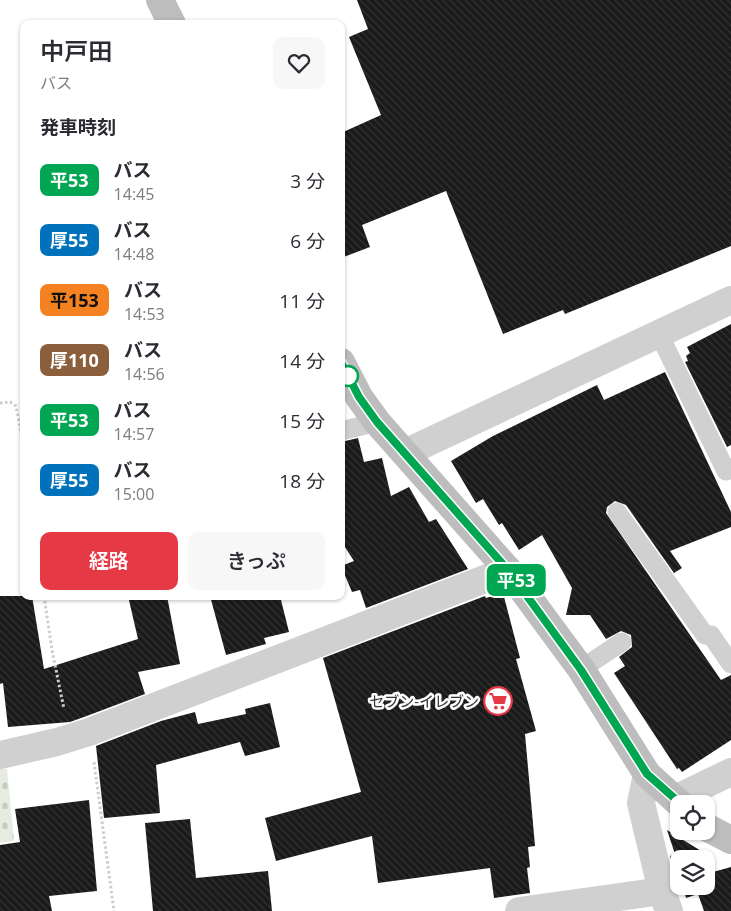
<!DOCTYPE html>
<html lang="ja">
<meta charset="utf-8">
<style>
:root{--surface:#fff;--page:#f7f7f7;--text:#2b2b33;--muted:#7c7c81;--accent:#e63946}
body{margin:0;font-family:"Open Sans","Noto Sans JP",sans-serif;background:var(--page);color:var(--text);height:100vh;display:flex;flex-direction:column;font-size:19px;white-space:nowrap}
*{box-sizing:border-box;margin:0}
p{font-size:16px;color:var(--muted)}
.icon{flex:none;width:28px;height:28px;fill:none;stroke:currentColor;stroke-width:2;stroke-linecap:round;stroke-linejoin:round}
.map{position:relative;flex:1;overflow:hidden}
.sheet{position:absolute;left:20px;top:20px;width:325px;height:580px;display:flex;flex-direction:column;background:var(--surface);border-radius:10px;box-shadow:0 1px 4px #0004}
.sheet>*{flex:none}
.badge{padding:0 10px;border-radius:8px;font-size:18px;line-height:32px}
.controls{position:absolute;left:670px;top:795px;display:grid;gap:10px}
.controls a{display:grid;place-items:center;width:45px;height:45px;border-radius:10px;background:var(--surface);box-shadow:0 1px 4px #0004;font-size:25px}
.map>.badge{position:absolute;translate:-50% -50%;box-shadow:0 0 0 2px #fff}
h2{padding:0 20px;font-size:19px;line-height:45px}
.round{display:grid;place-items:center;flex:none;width:52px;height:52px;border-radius:10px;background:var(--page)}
.head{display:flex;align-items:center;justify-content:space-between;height:85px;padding:0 20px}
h1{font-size:24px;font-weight:600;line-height:38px}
.button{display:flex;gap:10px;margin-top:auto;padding:10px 20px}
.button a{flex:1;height:58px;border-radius:10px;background:var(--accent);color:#fff;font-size:20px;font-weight:600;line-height:58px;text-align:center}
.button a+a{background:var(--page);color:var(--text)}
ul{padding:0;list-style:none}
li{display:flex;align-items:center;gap:15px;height:60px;padding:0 20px}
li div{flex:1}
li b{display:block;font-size:19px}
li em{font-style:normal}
li .badge{min-width:55px;font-weight:700;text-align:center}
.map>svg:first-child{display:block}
.cemetery{fill:url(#cemetery-stones)}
.building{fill:url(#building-back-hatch)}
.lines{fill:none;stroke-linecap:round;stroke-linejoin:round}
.path{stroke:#cdcdcd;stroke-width:3;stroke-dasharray:2.5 2.5;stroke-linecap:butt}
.lane{stroke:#d0d0d0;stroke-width:19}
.street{stroke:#d0d0d0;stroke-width:28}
.secondary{stroke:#bdbdbd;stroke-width:28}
.line-casing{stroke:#fff;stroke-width:11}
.line{stroke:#00a651;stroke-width:8}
.stop-dot{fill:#fff;stroke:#00a651;stroke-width:2.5}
.labels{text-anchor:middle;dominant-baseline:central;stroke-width:5;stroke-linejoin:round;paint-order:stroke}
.poi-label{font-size:15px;fill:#333;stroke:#fff;text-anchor:end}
</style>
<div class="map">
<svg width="731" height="911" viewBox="0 0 731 911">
<defs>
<pattern id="cemetery-stones" width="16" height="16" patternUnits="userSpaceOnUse" patternTransform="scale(1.25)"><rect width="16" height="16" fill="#e6ecdf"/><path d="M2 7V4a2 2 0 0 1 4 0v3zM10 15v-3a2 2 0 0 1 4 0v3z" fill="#c6cbc0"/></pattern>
<pattern id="building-back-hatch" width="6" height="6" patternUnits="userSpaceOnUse" patternTransform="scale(1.25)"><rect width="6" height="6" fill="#1a1a1a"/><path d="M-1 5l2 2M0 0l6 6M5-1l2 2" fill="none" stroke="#333"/></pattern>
</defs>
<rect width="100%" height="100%" fill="#fff"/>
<polygon class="cemetery" points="0,769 7,769 14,841 0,843"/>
<g class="building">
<polygon points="357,0 731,0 731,246 565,314 563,310 503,334 446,191 362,225 370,247 341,258 341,133 381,115 349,37 368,29"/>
<polygon points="731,324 731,445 727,447 685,362 688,361 686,356 690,353 687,347"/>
<polygon points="665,372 731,512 731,527 670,551 682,568 674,573 626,505 615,501 607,507 606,513 721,680 731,675 731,740 682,772 679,768 677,769 614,673 625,666 619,657 632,647 631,635 621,631 606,639 590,615 566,615 572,588 542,535 519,550 502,523 499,525 483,499 476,503 451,461 493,436 597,385 604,400"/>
<polygon points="358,438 364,462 382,458 391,496 409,487 429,522 436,519 468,569 366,608 360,590 352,592 341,566 354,561 341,541 341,442"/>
<polygon points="503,593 520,658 516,659 536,731 525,734 535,846 528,847 530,867 527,868 530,893 494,898 490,868 378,883 372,836 276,861 265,818 361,792 323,658 485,596 486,598"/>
<polygon points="0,596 32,596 44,669 138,639 128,596 167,596 180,664 138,672 145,694 84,717 70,722 8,727 3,683 0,684"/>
<polygon points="210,596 280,596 289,632 264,638 266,644 226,655"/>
<polygon points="270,703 280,747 245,756 240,742 156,765 160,813 104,818 96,746 161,721 195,712 198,724 246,714 245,709"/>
<polygon points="89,800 97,891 49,896 52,911 0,911 0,845 20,842 15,809"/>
<polygon points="190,819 196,878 268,871 272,911 153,911 145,823"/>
<polygon points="667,830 706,854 713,872 731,867 731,911 704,911 698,894 686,898 683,886 706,886 706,859 679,859 679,878 675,878 670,856 675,854"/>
</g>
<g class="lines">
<g class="path">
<polyline points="0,403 10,402 16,406 24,448"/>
<polyline points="44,596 52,650 64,709"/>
<polyline points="94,762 114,911"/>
</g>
<g class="lane">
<polyline points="659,334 726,471 731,468"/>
<polyline points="341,431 377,422"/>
<polyline points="617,512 705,635 711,635 731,664"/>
<polyline points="581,669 622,642"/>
</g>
<g class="street">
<polyline points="405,453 731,300"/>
<polyline points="0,755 57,742 89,732 508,570"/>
<polyline points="647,774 641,803 662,891 669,911"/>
<polyline points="675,799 731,772"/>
<polyline points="519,911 662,891"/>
</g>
<g class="secondary">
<polyline points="160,0 172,24"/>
<polyline points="341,362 359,397 377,422 508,570 581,669 647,774 680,804"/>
<polyline points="706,827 731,840"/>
</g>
</g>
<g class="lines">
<defs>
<polyline id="line" points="341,362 359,397 377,422 508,570 581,670 647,774 681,804"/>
</defs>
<use href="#line" class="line-casing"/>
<use href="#line" class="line"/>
</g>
<defs>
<symbol id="supermarket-ring" viewBox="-11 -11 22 22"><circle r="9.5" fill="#fff" stroke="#e63946" stroke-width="1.5"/><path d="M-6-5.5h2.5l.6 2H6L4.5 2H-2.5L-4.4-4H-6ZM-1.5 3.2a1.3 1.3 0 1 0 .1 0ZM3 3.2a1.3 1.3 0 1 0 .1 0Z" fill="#e63946"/></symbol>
</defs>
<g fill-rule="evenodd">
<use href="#supermarket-ring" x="482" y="685" width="32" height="32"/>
</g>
<circle class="stop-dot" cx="348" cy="376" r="10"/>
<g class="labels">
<g class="poi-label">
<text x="479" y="701">セブン-イレブン</text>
</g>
</g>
</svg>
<div class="controls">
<a><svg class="icon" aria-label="locate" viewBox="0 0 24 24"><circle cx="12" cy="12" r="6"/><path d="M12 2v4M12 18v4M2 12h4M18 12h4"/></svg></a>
<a><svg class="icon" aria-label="layers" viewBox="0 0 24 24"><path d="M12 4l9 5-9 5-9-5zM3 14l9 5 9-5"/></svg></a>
</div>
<b class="badge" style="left:516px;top:580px;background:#00a651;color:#fff">平53</b>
<section class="sheet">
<div class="head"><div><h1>中戸田</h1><p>バス</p></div><a class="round"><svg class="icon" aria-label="heart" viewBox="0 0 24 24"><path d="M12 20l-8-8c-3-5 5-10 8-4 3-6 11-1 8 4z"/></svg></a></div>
<h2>発車時刻</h2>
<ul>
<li><span class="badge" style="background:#00a651;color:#fff">平53</span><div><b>バス</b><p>14:45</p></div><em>3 分</em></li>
<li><span class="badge" style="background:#0072bc;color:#fff">厚55</span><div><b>バス</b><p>14:48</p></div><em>6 分</em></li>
<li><span class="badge" style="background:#f58220;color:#111">平153</span><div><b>バス</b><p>14:53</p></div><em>11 分</em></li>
<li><span class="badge" style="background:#8b5e3c;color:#fff">厚110</span><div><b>バス</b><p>14:56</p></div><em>14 分</em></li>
<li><span class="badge" style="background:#00a651;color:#fff">平53</span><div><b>バス</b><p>14:57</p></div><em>15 分</em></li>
<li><span class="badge" style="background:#0072bc;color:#fff">厚55</span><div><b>バス</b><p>15:00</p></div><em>18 分</em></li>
</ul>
<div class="button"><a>経路</a><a>きっぷ</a></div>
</section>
</div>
